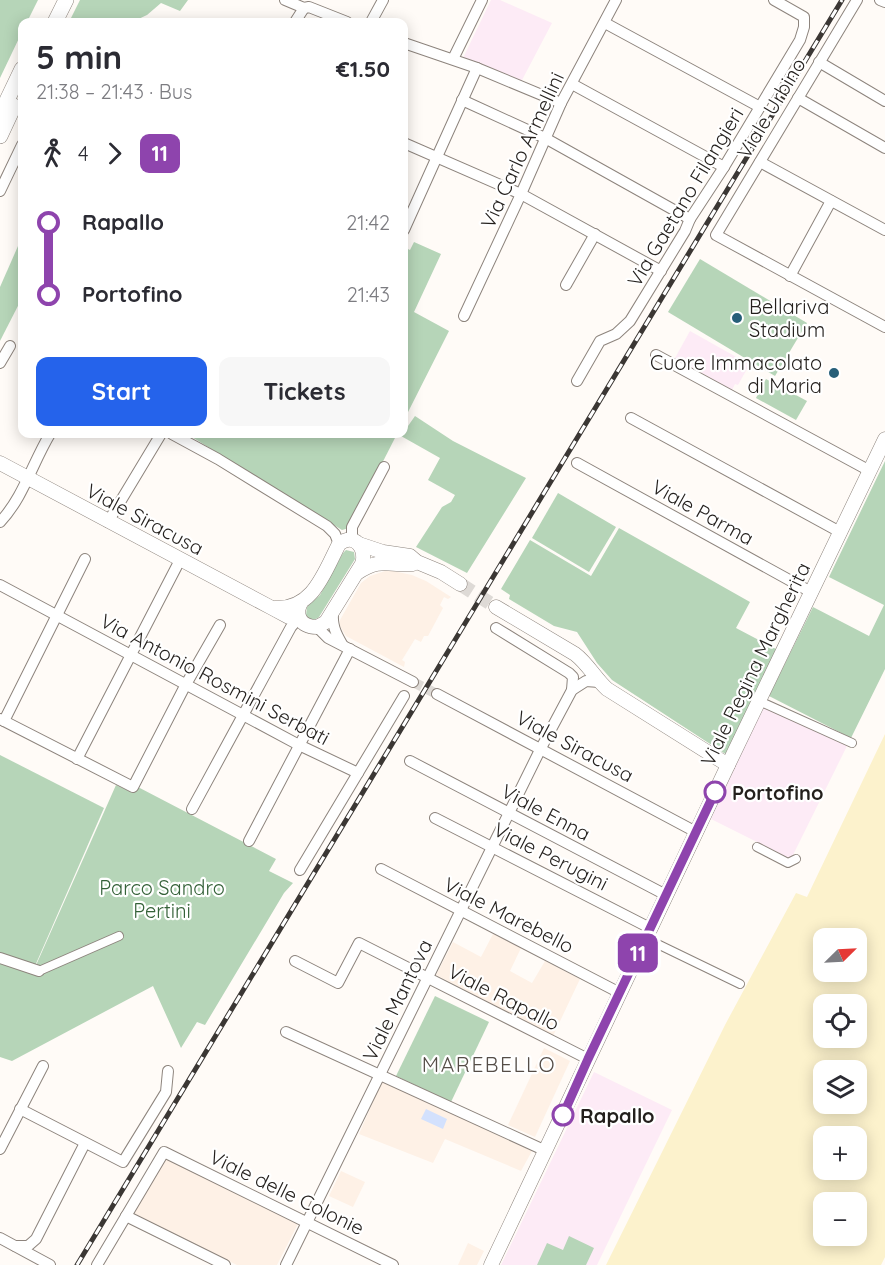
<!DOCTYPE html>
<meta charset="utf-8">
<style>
:root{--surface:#fff;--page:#f7f7f7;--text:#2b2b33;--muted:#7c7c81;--accent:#2563eb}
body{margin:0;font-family:Quicksand,sans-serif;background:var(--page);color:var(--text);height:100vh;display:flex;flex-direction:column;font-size:22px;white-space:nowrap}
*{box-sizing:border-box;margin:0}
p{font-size:20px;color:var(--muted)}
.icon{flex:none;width:33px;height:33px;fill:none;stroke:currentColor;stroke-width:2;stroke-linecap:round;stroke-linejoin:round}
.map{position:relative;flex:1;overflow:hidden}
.side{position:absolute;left:18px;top:18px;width:390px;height:420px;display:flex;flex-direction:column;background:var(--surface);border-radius:12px;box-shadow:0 3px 15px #0003}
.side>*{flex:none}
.badge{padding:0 12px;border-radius:9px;font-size:21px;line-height:39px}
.needle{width:39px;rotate:66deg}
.controls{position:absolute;left:813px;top:928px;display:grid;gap:12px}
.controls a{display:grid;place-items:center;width:54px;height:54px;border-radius:12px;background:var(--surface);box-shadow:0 3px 15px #0003;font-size:30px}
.map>.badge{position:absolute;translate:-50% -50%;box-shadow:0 0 0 3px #fff}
.legs{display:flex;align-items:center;gap:9px;height:66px;padding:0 18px;font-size:20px}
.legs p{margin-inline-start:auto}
.head{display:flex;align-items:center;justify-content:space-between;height:102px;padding:0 18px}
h1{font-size:33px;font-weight:700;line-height:45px}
.action{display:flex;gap:12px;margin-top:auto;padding:12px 18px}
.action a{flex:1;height:69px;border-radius:12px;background:var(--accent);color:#fff;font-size:24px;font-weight:700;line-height:69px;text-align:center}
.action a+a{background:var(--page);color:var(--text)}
ul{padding:0 18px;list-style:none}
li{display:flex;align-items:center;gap:21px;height:72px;font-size:22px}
li i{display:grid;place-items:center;width:9px;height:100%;margin:0 8px;background:currentColor}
li i::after{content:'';width:15px;height:15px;margin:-8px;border:4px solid;border-radius:50%;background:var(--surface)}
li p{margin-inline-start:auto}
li:first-child i{background:linear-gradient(#0000 50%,currentColor 0)}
li:last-child i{background:linear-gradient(currentColor 50%,#0000 0)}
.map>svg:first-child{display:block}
.built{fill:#fef1e6}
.education{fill:#fdebf6}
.green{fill:#b6d5b8}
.sand{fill:#fcf2cc;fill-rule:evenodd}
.water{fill:#d3e1fd}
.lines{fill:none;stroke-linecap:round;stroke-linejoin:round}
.minor-tunnel{stroke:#dedad6;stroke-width:10;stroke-dasharray:10 5;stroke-linecap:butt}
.tertiary-tunnel{stroke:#dedad6;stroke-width:14;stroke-dasharray:14 7;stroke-linecap:butt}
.pedestrian-casing{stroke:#8d847d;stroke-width:10}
.minor-casing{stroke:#8d847d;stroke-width:12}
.tertiary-casing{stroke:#8d847d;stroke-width:15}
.secondary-casing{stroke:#8d847d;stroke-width:16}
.pedestrian{stroke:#fff;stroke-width:8}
.minor{stroke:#fff;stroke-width:10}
.tertiary{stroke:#fff;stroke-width:14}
.secondary{stroke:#fff;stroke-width:15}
.rail-casing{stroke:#3b3734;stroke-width:5}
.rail{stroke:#fff;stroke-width:3;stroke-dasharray:9;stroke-linecap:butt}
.line-1-casing{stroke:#fff;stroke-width:14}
.line-1{stroke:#8e44ad;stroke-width:9}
.poi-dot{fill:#275f79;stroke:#fff;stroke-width:2}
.stop-1-dot{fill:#fff;stroke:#8e44ad;stroke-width:3}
.labels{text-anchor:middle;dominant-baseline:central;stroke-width:4.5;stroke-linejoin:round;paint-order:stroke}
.street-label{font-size:20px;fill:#231f1c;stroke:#fff}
.poi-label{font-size:20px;fill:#231f1c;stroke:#fff;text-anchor:start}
.stop-label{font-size:20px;font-weight:bold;fill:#231f1c;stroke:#fff;text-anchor:start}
.park-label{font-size:20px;fill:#346138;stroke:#fff}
.neighbourhood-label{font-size:21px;letter-spacing:1.5px;fill:#554d47;stroke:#fff}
</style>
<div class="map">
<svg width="885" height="1265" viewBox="0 0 885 1265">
<rect width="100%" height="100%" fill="#fffbf7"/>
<g class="built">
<polygon points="388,570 412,575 426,581 451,597 448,599 444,597 440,605 443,608 428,636 424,636 421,642 415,639 402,660 405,662 404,667 346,636 340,626 340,620 361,583 370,576"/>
<polygon points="493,934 521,948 510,971 532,983 545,961 580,979 553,1036 436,975 453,942 481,957"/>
<polygon points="544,1048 570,1061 535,1137 508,1125"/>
<polygon points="382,1081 532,1151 521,1171 445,1139 433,1163 359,1134"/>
<polygon points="164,1158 299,1222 277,1265 237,1265 130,1213"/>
<polygon points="341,1171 365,1182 353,1207 329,1196"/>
<polygon points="468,1243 484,1251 477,1265 458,1265"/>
</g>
<g class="education">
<polygon points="491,0 500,0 552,23 521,82 463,58"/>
<polygon points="690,331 747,363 746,365 748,367 738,385 735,384 732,390 675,358"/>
<polygon points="762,706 847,746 791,859 711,819"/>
<polygon points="594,1072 672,1110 597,1265 501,1265"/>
</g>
<g class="green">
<polygon points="0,0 38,0 27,22 22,22 22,32 0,78"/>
<polygon points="80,0 188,0 180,11 161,3 147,15 132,22 69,22"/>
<polygon points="22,237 22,298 0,341 0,287"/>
<polygon points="414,242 441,254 414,312 449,331 404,420 404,247 410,250"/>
<polygon points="700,259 807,323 775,376 668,312"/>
<polygon points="766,379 807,401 796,420 756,398"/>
<polygon points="415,416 453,441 526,478 467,573 416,547 442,507 451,502 455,495 428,480 440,458 401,436"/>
<polygon points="187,434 397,434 349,528 342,530"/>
<polygon points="885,461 885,669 851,738 769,696 813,607 869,636 884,605 829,577"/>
<polygon points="558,493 616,527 589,572 532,538"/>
<polygon points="619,528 750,602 736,628 776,649 727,755 612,680 597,663 577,632 554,626 509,599 510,595 501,589 530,540 591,576"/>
<path d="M346,550l8,2 1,7 -36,58c-5,4 -9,3 -13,-2l1,-8 13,-12 23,-42z"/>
<polygon points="0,755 104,808 35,966 0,953"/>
<polygon points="116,785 133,793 136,786 276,859 269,871 293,883 284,893 205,1025 197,1022 181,1048 153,986 12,1061 0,1057 0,960 33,972"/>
<polygon points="435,996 489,1022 451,1102 396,1076"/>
<polygon points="569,1236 594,1248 586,1265 537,1265 547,1243 563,1250"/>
</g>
<path class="sand" d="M885,734v523l-4,8h-275l119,-240 71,-132 11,4zM824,939h32v33h-32zM824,1005h32v33h-32zM824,1071h32v33h-32zM824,1137h32v33h-32zM824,1203h32v33h-32z"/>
<polygon class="water" points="426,1109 447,1119 443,1129 421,1119"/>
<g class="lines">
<polyline class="minor-tunnel" points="413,682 437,694"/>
<polyline class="tertiary-tunnel" points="460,584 496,607"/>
<defs>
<g id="pedestrian">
<polyline points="759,701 852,743"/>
<polyline points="757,847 788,863 796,859"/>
<polyline points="645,938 740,984"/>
<polyline points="39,971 119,936"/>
</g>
<g id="minor">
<polyline points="285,0 304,8 309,7 347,22"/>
<polyline points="857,0 716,235 885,327"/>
<polyline points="880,0 885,2"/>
<polyline points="295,22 304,8"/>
<polyline points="371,22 383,0"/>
<polyline points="605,23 760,107"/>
<polyline points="404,43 477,68 561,103"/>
<polyline points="453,59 482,0"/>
<polyline points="819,62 885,101"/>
<polyline points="572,84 724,167"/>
<polyline points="798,98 885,148"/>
<polyline points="462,100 545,138 690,219"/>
<polyline points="404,143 521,194 661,271"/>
<polyline points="760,162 885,230"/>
<polyline points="0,191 22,145"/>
<polyline points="404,230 477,68"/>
<polyline points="790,276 831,201"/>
<polyline points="566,285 595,234"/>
<polyline points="464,316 521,194 561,103 616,0"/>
<polyline points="656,355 870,471"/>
<polyline points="0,363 10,346"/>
<polyline points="577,381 600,341 616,334 630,321 685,231 690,219 724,167 800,40 804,27 804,17 774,0"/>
<polyline points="631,418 840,532"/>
<polyline points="172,434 218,459 327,526 335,534 339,544"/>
<polyline points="577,463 811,592"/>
<path d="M0,522c23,-24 33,-60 50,-88"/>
<polyline points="108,522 161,434"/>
<polyline points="352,540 352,527 384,467"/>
<polyline points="0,585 299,745 358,773"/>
<path d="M333,611c-1,14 2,21 9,33"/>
<polyline points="317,627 328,638 413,682"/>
<polyline points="496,628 569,673 573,677 572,690"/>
<polyline points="437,694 696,832"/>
<polyline points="0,719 133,787 185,686 220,625"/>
<polyline points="4,721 85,559"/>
<polyline points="77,759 180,560"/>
<polyline points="410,761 666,895"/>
<polyline points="192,809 291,627 299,618"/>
<polyline points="435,818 650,928"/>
<polyline points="249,841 350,649"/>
<polyline points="381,869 620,993"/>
<polyline points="300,870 404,696"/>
<polyline points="0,958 39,971"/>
<polyline points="295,961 338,983 359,943 588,1059"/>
<polyline points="286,1032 546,1151"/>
<polyline points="20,1109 123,1162 166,1092 168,1071"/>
<polyline points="0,1149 43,1066"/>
<polyline points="126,1216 225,1265"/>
<polyline points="0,1238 50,1265"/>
<polyline points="15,1246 28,1246 36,1239 85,1143"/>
<polyline points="97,1265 164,1152 393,1265"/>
<polyline points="286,1265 540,750 572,690 586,681 599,682"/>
</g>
<g id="tertiary">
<polyline points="0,463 272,608 289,617 298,616"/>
<polyline points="359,544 383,552 410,556 417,562 441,572 460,584"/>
<path d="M357,573c24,-16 31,-7 56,-9"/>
<path d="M496,607l79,47c13,10 20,24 32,35l121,76"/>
<path d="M275,608c38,2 49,-35 64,-64 15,-12 28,4 23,20l-36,58 -9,5c-16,0 -24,-12 -15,-26"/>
<polyline points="491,1265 728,765 885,439"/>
</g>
<g id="secondary">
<polyline points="55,22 66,0"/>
<polyline points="0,115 22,69"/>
<polyline points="0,136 14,106"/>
</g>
</defs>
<use href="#pedestrian" class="pedestrian-casing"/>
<use href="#minor" class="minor-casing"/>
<use href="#tertiary" class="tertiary-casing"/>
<use href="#secondary" class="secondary-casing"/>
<use href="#pedestrian" class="pedestrian"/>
<use href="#minor" class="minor"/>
<use href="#tertiary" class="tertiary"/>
<use href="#secondary" class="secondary"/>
<defs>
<polyline id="rail" points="77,1265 842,0"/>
</defs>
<use href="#rail" class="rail-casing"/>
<use href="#rail" class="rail"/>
</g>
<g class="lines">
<defs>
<polyline id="line-1" points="563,1115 588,1059 715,792"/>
</defs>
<use href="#line-1" class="line-1-casing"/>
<use href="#line-1" class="line-1"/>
</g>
<g class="poi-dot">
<circle cx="737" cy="318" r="6"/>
<circle cx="834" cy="373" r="6"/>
</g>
<g class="stop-1-dot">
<circle cx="715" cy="792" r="10"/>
<circle cx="563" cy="1115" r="10"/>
</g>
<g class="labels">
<g class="street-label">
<text transform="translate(771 108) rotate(-59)">Viale Urbino</text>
<text transform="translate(522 150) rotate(-65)">Via Carlo Armellini</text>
<text transform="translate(685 197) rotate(-59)">Via Gaetano Filangieri</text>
<text transform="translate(703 512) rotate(29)">Viale Parma</text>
<text transform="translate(145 519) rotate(28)">Viale Siracusa</text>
<text transform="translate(755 664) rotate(-64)">Viale Regina Margherita</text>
<text transform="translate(215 679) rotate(28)">Via Antonio Rosmini Serbati</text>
<text transform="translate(575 746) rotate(28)">Viale Siracusa</text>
<text transform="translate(546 812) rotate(28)">Viale Enna</text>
<text transform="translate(551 856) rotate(27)">Viale Perugini</text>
<text transform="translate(509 915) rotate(27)">Viale Marebello</text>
<text transform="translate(504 997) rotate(27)">Viale Rapallo</text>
<text transform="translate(397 1000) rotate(-64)">Viale Mantova</text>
<text transform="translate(287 1192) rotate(26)">Viale delle Colonie</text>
</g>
<g class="poi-label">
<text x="749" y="306">Bellariva<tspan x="749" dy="23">Stadium</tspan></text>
<text x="822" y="362" text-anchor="end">Cuore Immacolato<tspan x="822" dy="23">di Maria</tspan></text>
</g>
<g class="stop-label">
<text x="732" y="792">Portofino</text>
<text x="580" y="1115">Rapallo</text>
</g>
<g class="park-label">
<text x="162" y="887">Parco Sandro<tspan x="162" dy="23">Pertini</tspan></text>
</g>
<g class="neighbourhood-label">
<text x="489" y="1064">MAREBELLO</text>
</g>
</g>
</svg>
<div class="controls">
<a><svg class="needle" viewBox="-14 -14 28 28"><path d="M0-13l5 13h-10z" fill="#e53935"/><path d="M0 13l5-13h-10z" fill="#7c7c81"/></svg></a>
<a><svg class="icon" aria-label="locate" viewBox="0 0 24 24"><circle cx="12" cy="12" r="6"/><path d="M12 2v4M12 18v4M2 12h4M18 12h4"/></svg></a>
<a><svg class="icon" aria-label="layers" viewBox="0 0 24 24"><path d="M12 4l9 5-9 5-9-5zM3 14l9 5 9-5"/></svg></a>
<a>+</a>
<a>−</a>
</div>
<b class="badge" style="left:638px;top:953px;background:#8e44ad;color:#fff">11</b>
<section class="side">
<div class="head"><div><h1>5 min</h1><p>21:38 – 21:43 · Bus</p></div><b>€1.50</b></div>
<div class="legs"><svg class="icon" aria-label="walk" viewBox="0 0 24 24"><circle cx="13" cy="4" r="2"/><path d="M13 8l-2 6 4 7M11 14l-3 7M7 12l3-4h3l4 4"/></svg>4<svg class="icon" aria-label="forward" viewBox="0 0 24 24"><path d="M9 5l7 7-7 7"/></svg><b class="badge" style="background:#8e44ad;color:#fff">11</b></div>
<ul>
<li><i style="color:#8e44ad"></i><b>Rapallo</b><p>21:42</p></li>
<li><i style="color:#8e44ad"></i><b>Portofino</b><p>21:43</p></li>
</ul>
<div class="action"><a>Start</a><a>Tickets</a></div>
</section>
</div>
